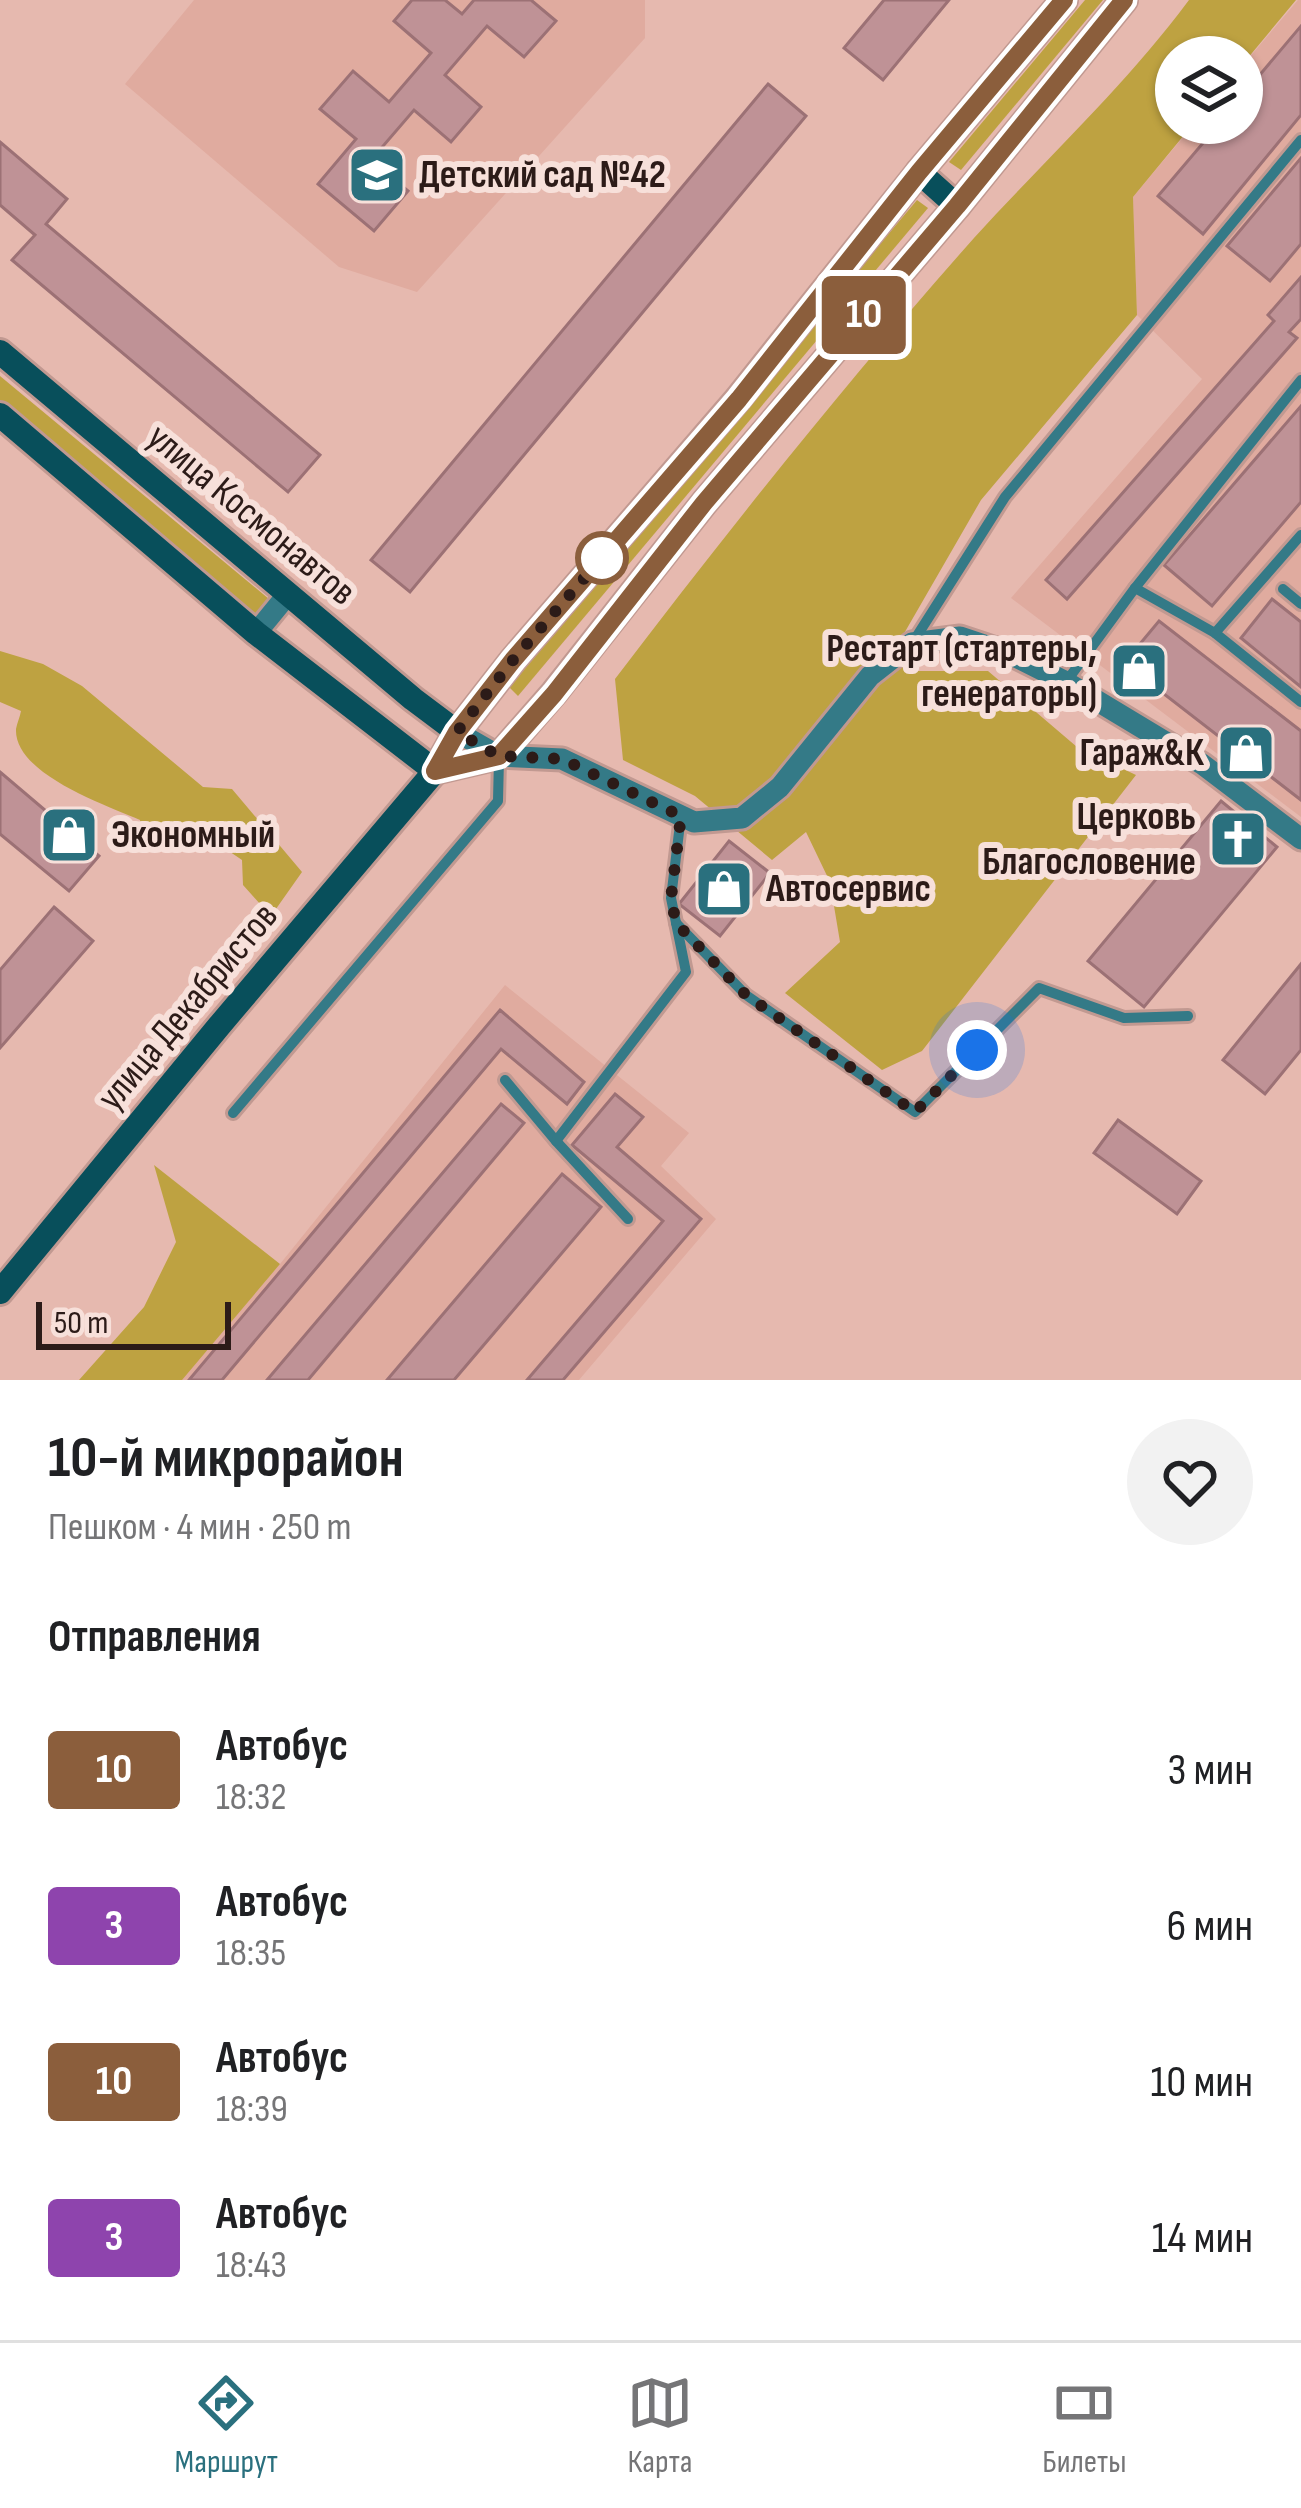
<!DOCTYPE html>
<html lang="ru">
<meta charset="utf-8">
<style>
:root{--surface:#fff;--page:#f2f2f2;--text:#202124;--muted:#757577;--line:#e0e0e0;--accent:#2a707e}
body{margin:0;font-family:"Sofia Sans Condensed",sans-serif;background:var(--page);color:var(--text);height:100vh;display:flex;flex-direction:column;font-size:45px;white-space:nowrap}
*{box-sizing:border-box;margin:0}
p{font-size:39px;color:var(--muted)}
.icon{flex:none;width:66px;height:66px;fill:none;stroke:currentColor;stroke-width:2;stroke-linecap:round;stroke-linejoin:round}
.map{position:relative;height:1380px;overflow:hidden}
.drawer{display:flex;flex-direction:column;background:var(--surface);flex:1}
.drawer>*{flex:none}
.badge{padding:0 24px;border-radius:9px;font-size:42px;line-height:78px}
.controls{position:absolute;left:1155px;top:36px;display:grid;gap:24px}
.controls a{display:grid;place-items:center;width:108px;height:108px;border-radius:50%;background:var(--surface);box-shadow:0 3px 9px #0004;font-size:60px}
.scale{position:absolute;left:36px;bottom:30px;width:195px;box-sizing:border-box;padding-left:12px;border:6px solid #2c1b18;border-top:0;font-size:33px;line-height:42px;white-space:nowrap;color:#2c1b18;-webkit-text-stroke:9px #f7e0da;paint-order:stroke}
.you{position:absolute;width:60px;height:60px;margin:-30px;border:9px solid #fff;border-radius:50%;background:#1a73e8;box-shadow:0 0 0 18px #1a73e833}
.map>.badge{position:absolute;translate:-50% -50%;box-shadow:0 0 0 6px #fff}
h2{padding:0 48px;font-size:45px;line-height:108px}
.round{display:grid;place-items:center;flex:none;width:126px;height:126px;border-radius:63px;background:var(--page)}
.overview{display:flex;align-items:center;justify-content:space-between;height:204px;padding:0 48px}
h1{font-size:57px;font-weight:700;line-height:90px}
ul{padding:0;list-style:none}
li{display:flex;align-items:center;gap:36px;height:156px;padding:0 48px}
li div{flex:1}
li b{display:block;font-size:45px}
li em{font-style:normal}
li .badge{min-width:132px;font-weight:700;text-align:center}
.menu{display:flex;justify-content:space-around;align-items:center;height:168px;border-top:3px solid var(--line);background:var(--surface);font-size:33px;color:var(--muted)}
.menu a{display:grid;justify-items:center;gap:6px}
.menu .current{color:var(--accent)}
.map>svg:first-child{display:block}
.built{fill:#e0ab9f}
.green{fill:#bea241}
.building{fill:#bf9296;stroke:#9c7175;stroke-width:3}
.lines{fill:none;stroke-linecap:round;stroke-linejoin:round}
.lane-casing{stroke:#c19991;stroke-width:16}
.street-casing{stroke:#c19991;stroke-width:27}
.secondary-casing{stroke:#c19991;stroke-width:30}
.lane{stroke:#347a87;stroke-width:10}
.street{stroke:#347a87;stroke-width:21}
.secondary{stroke:#084f5b;stroke-width:24}
.line-casing{stroke:#fff;stroke-width:27}
.line{stroke:#8b5e3c;stroke-width:18}
.walk{stroke:#2c1b18;stroke-width:12;stroke-dasharray:0 21.6}
.stop-dot{fill:#fff;stroke:#8b5e3c;stroke-width:6}
.labels{text-anchor:middle;dominant-baseline:central;stroke-width:12;stroke-linejoin:round;paint-order:stroke}
.poi-label{font-size:39px;font-weight:bold;fill:#2c1b18;stroke:#f7e0da;text-anchor:start}
.street-label{font-size:39px;fill:#2c1b18;stroke:#f7e0da}
</style>
<div class="map">
<svg width="1301" height="1380" viewBox="0 0 1301 1380">
<rect width="100%" height="100%" fill="#e6b9af"/>
<g class="built">
<polygon points="194,0 645,0 645,38 417,292 339,267 125,84"/>
<polygon points="1298,0 1301,0 1301,817 1011,598 1202,379 1137,315 1133,197 1195,123 1242,123 1242,66"/>
<polygon points="505,985 689,1133 661,1166 716,1219 579,1380 181,1380 280,1264"/>
</g>
<g class="green">
<polygon points="1085,0 1103,0 961,170 949,162"/>
<path d="M1189,0h107l-54,65v-8h-66v66h18l-61,74 4,118 -156,185 -79,137 15,34h71l89,76 59,28 -214,276 -40,19 -97,-77 55,-51 -10,-60 -24,-50 -34,28 -77,-64 -72,-36 -8,-81c115,-151 233,-299 359,-441 72,-79 151,-152 215,-238z"/>
<polygon points="917,200 928,208 518,696 508,686"/>
<polygon points="0,376 269,599 254,616 0,400"/>
<path d="M0,651l43,13 39,22 121,101 29,2 70,83 -31,44 -28,-31 -1,-25 -31,-21 -68,4 -3,-23c-34,-15 -126,-46 -124,-91 1,-6 4,-12 5,-18l-21,-9z"/>
<polygon points="154,1165 280,1264 182,1380 79,1380 144,1307 176,1242"/>
</g>
<g class="building">
<polygon points="412,0 445,0 462,14 474,0 531,0 556,21 524,57 487,26 445,75 481,107 451,142 414,110 371,160 408,191 374,231 318,184 356,139 320,109 353,71 389,102 431,53 394,21"/>
<polygon points="884,0 949,0 883,80 844,48"/>
<polygon points="1301,26 1301,115 1203,234 1158,196 1220,123 1242,123 1242,96"/>
<polygon points="768,84 806,116 410,592 371,560"/>
<polygon points="0,142 67,199 46,224 320,455 288,492 12,260 35,235 0,205"/>
<polygon points="1301,158 1301,244 1270,281 1227,246"/>
<polygon points="1301,277 1301,319 1289,332 1297,338 1067,599 1046,580 1274,321 1268,315"/>
<polygon points="1301,406 1301,502 1212,606 1164,565"/>
<polygon points="1272,599 1301,622 1301,687 1241,638"/>
<polygon points="1159,621 1301,731 1301,800 1124,663"/>
<polygon points="0,772 99,856 69,891 0,834"/>
<polygon points="1221,801 1277,847 1144,1007 1088,961"/>
<polygon points="729,841 770,873 720,936 679,904"/>
<polygon points="54,907 93,941 0,1048 0,970"/>
<polygon points="1301,964 1301,1050 1265,1094 1223,1060"/>
<polygon points="500,1010 584,1082 567,1104 501,1049 222,1380 189,1380"/>
<polygon points="615,1094 643,1117 617,1147 701,1219 563,1380 527,1380 663,1221 572,1145"/>
<polygon points="501,1104 524,1123 308,1380 267,1380"/>
<polygon points="1118,1120 1201,1181 1177,1214 1094,1153"/>
<polygon points="562,1174 601,1207 454,1380 387,1380"/>
</g>
<g class="lines">
<defs>
<g id="lane">
<polyline points="1135,588 1215,633 1301,702"/>
<polyline points="1283,589 1301,604"/>
<polyline points="1215,633 1301,535"/>
<polyline points="915,639 1005,497 1301,140"/>
<polyline points="1066,682 1135,588 1301,380"/>
<polyline points="676,923 746,995 915,1112 1039,988 1124,1018 1188,1016"/>
<polyline points="505,1080 556,1141 628,1219"/>
<polyline points="233,1113 498,801 499,759"/>
<polyline points="556,1141 686,972 671,898 681,816"/>
</g>
<g id="street">
<polyline points="256,633 288,594"/>
<polyline points="457,732 499,756 562,759 694,822 742,818 780,787 870,676 912,643 960,637 1008,653 1066,682 1202,764 1301,839"/>
</g>
<g id="secondary">
<polyline points="919,172 957,206"/>
<polyline points="0,352 413,699 457,732"/>
<polyline points="0,415 256,633 435,771"/>
<polyline points="435,771 499,756 554,693 704,503 957,206 1124,0"/>
<polyline points="0,1292 219,1026 435,771 457,732 513,660 738,399 919,172 1064,0"/>
</g>
</defs>
<use href="#lane" class="lane-casing"/>
<use href="#street" class="street-casing"/>
<use href="#secondary" class="secondary-casing"/>
<use href="#lane" class="lane"/>
<use href="#street" class="street"/>
<use href="#secondary" class="secondary"/>
</g>
<g class="lines">
<defs>
<polyline id="line" points="1064,0 919,172 739,399 513,660 457,732 435,771 499,756 554,694 704,503 957,206 1124,0"/>
</defs>
<use href="#line" class="line-casing"/>
<use href="#line" class="line"/>
<polyline class="walk" points="602,558 607,552 513,660 457,732 499,756 562,759 681,816 671,898 676,923 746,995 915,1112 977,1050"/>
</g>
<defs>
<symbol id="school-square" viewBox="-11 -11 22 22"><rect x="-9" y="-9" width="18" height="18" rx="4" fill="#2a707e" stroke="#f7e0da"/><path d="M0-5L7-2L0 1L-7-2ZM-4 1L0 2.5L4 1V4Q0 6-4 4Z" fill="#fff"/></symbol>
<symbol id="shop-square" viewBox="-11 -11 22 22"><rect x="-9" y="-9" width="18" height="18" rx="4" fill="#2a707e" stroke="#f7e0da"/><path d="M-5-2.5h2.3a2.7 3.5 0 0 1 5.4 0H5L5.5 6h-11ZM-1.5-2.5h3a1.5 2.3 0 0 0-3 0Z" fill="#fff"/></symbol>
<symbol id="church-square" viewBox="-11 -11 22 22"><rect x="-9" y="-9" width="18" height="18" rx="4" fill="#2a707e" stroke="#f7e0da"/><path d="M-1.2-6h2.4v3.5h3.3v2.4h-3.3V6h-2.4V-.1h-3.3v-2.4h3.3Z" fill="#fff"/></symbol>
</defs>
<g fill-rule="evenodd">
<use href="#school-square" x="344" y="142" width="66" height="66"/>
<use href="#shop-square" x="1106" y="638" width="66" height="66"/>
<use href="#shop-square" x="1213" y="720" width="66" height="66"/>
<use href="#shop-square" x="36" y="802" width="66" height="66"/>
<use href="#church-square" x="1205" y="806" width="66" height="66"/>
<use href="#shop-square" x="691" y="856" width="66" height="66"/>
</g>
<circle class="stop-dot" cx="602" cy="558" r="24"/>
<g class="labels">
<g class="poi-label">
<text x="419" y="175">Детский сад №42</text>
<text x="1097" y="649" text-anchor="end">Рестарт (стартеры,<tspan x="1097" dy="45">генераторы)</tspan></text>
<text x="1204" y="753" text-anchor="end">Гараж&amp;К</text>
<text x="1196" y="817" text-anchor="end">Церковь<tspan x="1196" dy="45">Благословение</tspan></text>
<text x="111" y="835">Экономный</text>
<text x="766" y="889">Автосервис</text>
</g>
<g class="street-label">
<text transform="translate(251 515) rotate(40)">улица Космонавтов</text>
<text transform="translate(188 1007) rotate(-50)">улица Декабристов</text>
</g>
</g>
</svg>
<div class="controls">
<a><svg class="icon" aria-label="layers" viewBox="0 0 24 24"><path d="M12 4l9 5-9 5-9-5zM3 14l9 5 9-5"/></svg></a>
</div>
<div class="scale">50 m</div>
<div class="you" style="left:977px;top:1050px"></div>
<b class="badge" style="left:864px;top:315px;background:#8b5e3c;color:#fff">10</b>
</div>
<section class="drawer">
<div class="overview"><div><h1>10-й микрорайон</h1><p>Пешком · 4 мин · 250 m</p></div><a class="round"><svg class="icon" aria-label="heart" viewBox="0 0 24 24"><path d="M12 20l-8-8c-3-5 5-10 8-4 3-6 11-1 8 4z"/></svg></a></div>
<h2>Отправления</h2>
<ul>
<li><span class="badge" style="background:#8b5e3c;color:#fff">10</span><div><b>Автобус</b><p>18:32</p></div><em>3 мин</em></li>
<li><span class="badge" style="background:#8e44ad;color:#fff">3</span><div><b>Автобус</b><p>18:35</p></div><em>6 мин</em></li>
<li><span class="badge" style="background:#8b5e3c;color:#fff">10</span><div><b>Автобус</b><p>18:39</p></div><em>10 мин</em></li>
<li><span class="badge" style="background:#8e44ad;color:#fff">3</span><div><b>Автобус</b><p>18:43</p></div><em>14 мин</em></li>
</ul>
</section>
<nav class="menu">
<a class="current"><svg class="icon" aria-label="directions" viewBox="0 0 24 24"><path d="M12 3l9 9-9 9-9-9zM9 14v-3h6M13 9l2 2-2 2"/></svg>Маршрут</a>
<a><svg class="icon" aria-label="map" viewBox="0 0 24 24"><path d="M3 6l6-2 6 2 6-2v14l-6 2-6-2-6 2zM9 4v14M15 6v14"/></svg>Карта</a>
<a><svg class="icon" aria-label="tickets" viewBox="0 0 24 24"><path d="M3 7h18v10H3zM15 7v10"/></svg>Билеты</a>
</nav>
